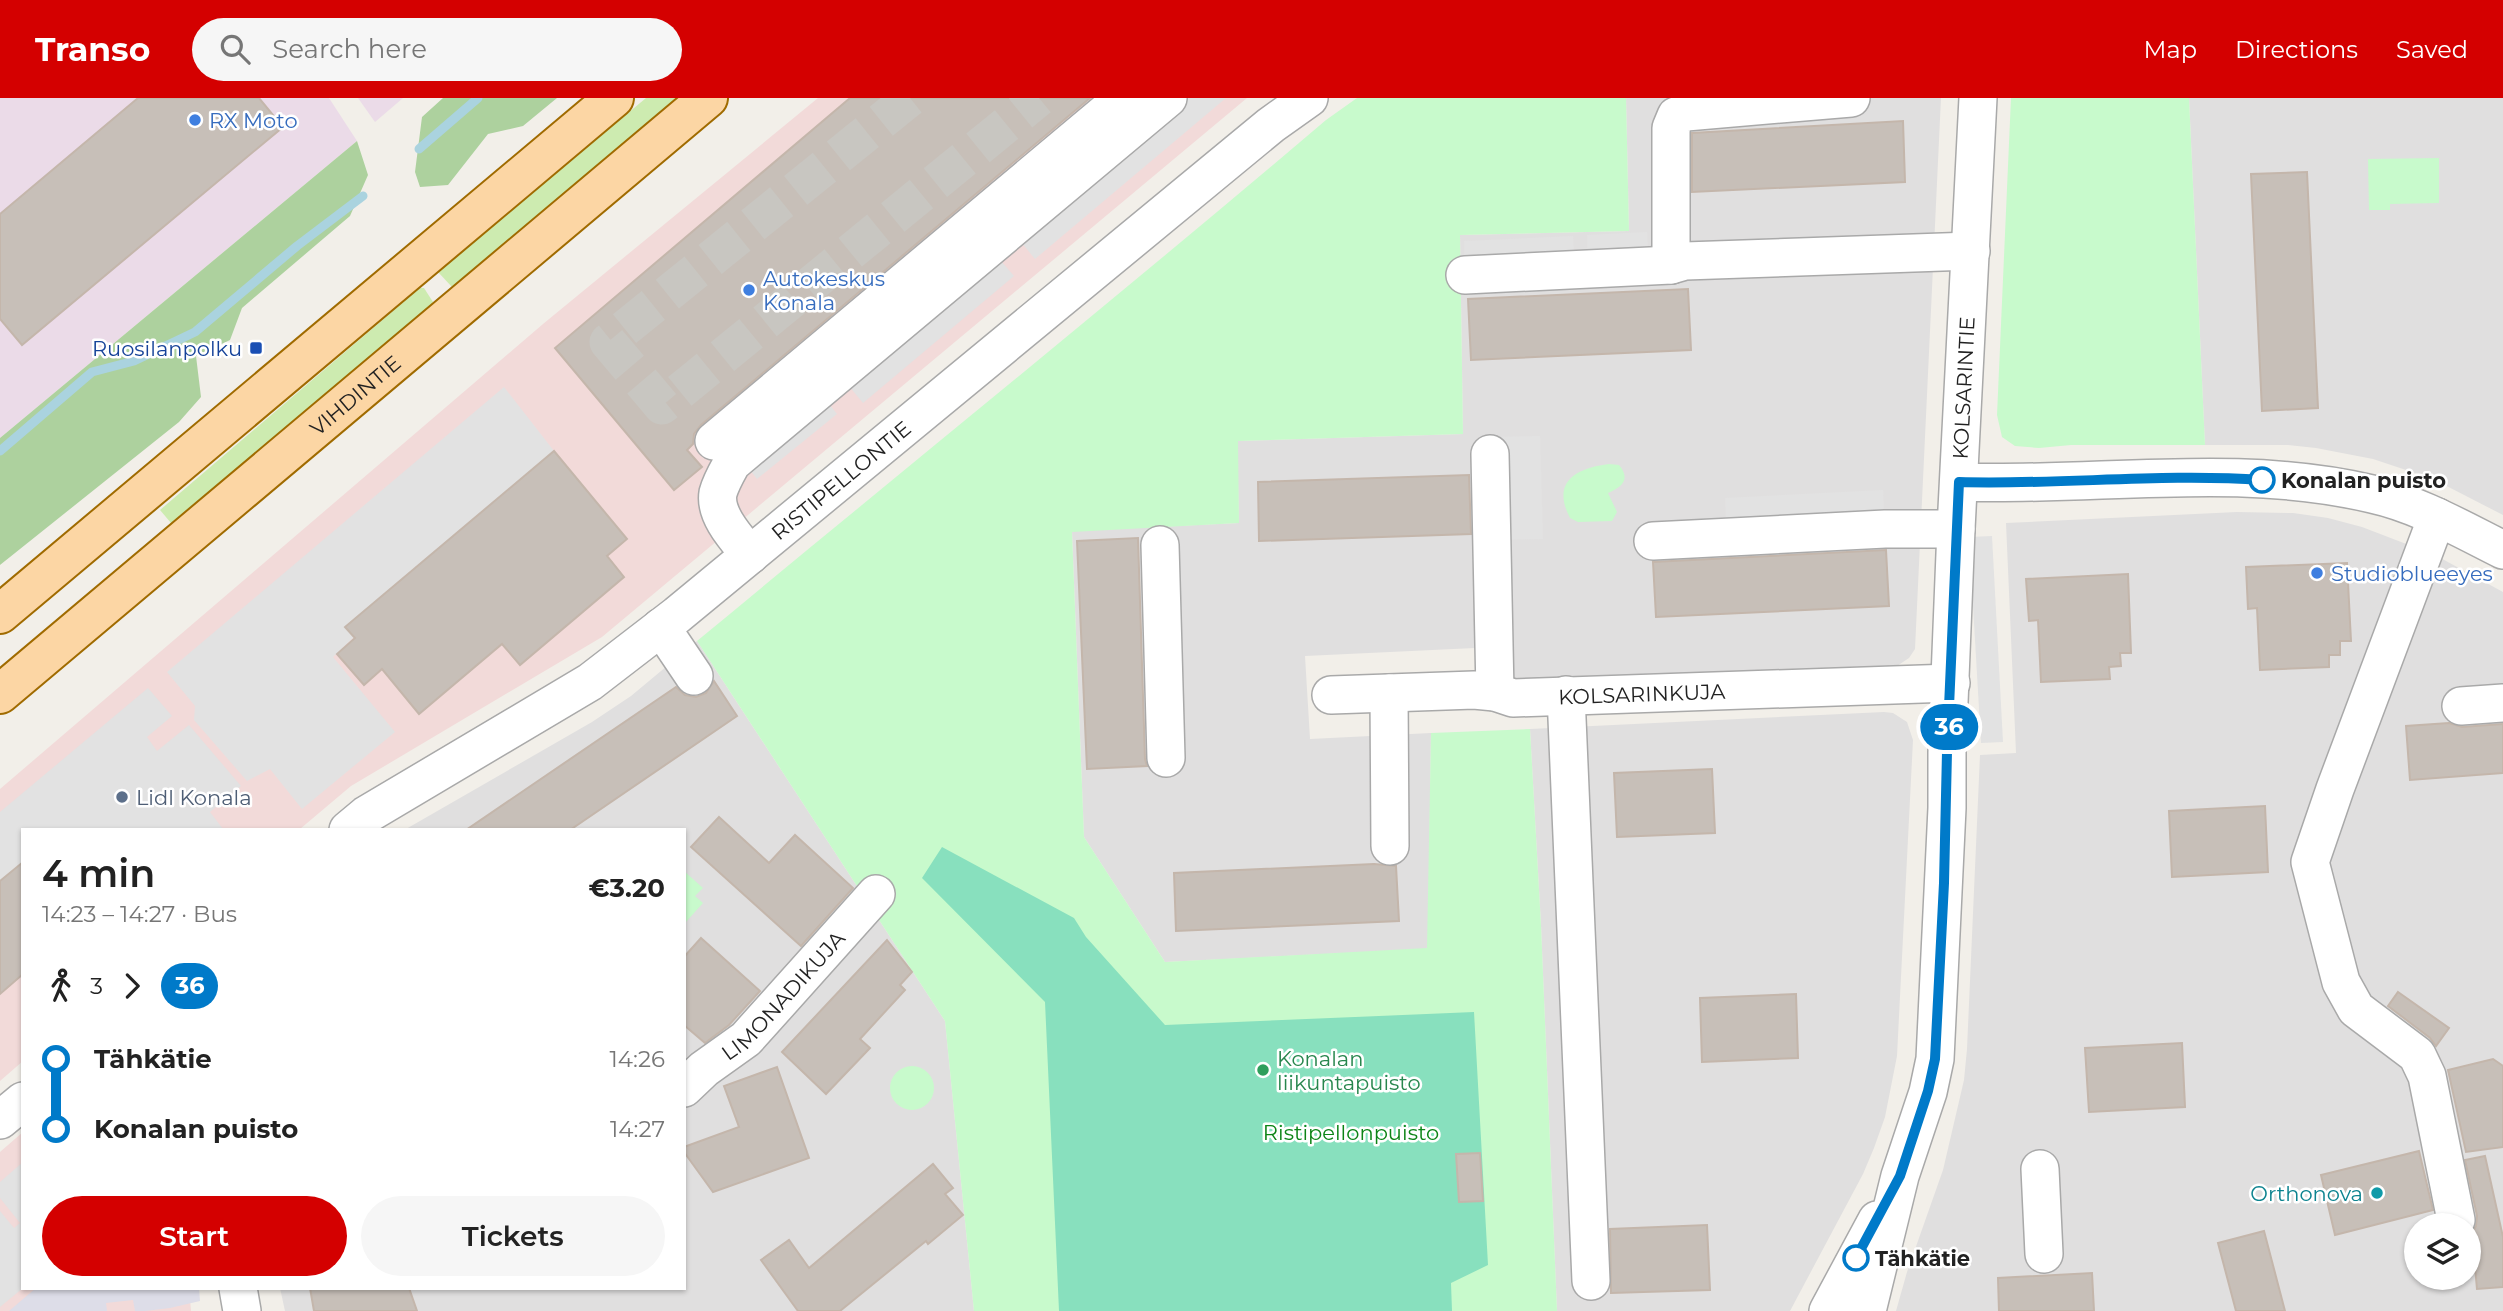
<!DOCTYPE html>
<meta charset="utf-8">
<style>
:root{--surface:#fff;--page:#f6f6f6;--text:#222;--muted:#767676;--accent:#d40000}
body{margin:0;font-family:Montserrat,sans-serif;background:var(--page);color:var(--text);height:100vh;display:flex;flex-direction:column;font-size:26px;white-space:nowrap}
*{box-sizing:border-box;margin:0}
p{font-size:23px;color:var(--muted)}
.icon{flex:none;width:38px;height:38px;fill:none;stroke:currentColor;stroke-width:2;stroke-linecap:round;stroke-linejoin:round}
.map{position:relative;flex:1;overflow:hidden}
.side{position:absolute;left:21px;top:730px;width:665px;height:462px;display:flex;flex-direction:column;background:var(--surface);border-radius:0px;box-shadow:0 2px 5px #0004}
.side>*{flex:none}
.badge{padding:0 14px;border-radius:23px;font-size:24px;line-height:46px}
.fabs{position:absolute;left:2404px;top:1115px;display:grid;gap:14px}
.fabs a{display:grid;place-items:center;width:77px;height:77px;border-radius:50%;background:var(--surface);box-shadow:0 2px 5px #0004;font-size:35px}
.map>.badge{position:absolute;translate:-50% -50%;box-shadow:0 0 0 4px #fff}
.legs{display:flex;align-items:center;gap:10px;height:77px;padding:0 21px;font-size:23px}
.legs p{margin-inline-start:auto}
.overview{display:flex;align-items:center;justify-content:space-between;height:119px;padding:0 21px}
h1{font-size:38px;font-weight:600;line-height:52px}
.primary-button{display:flex;gap:14px;margin-top:auto;padding:14px 21px}
.primary-button a{flex:1;height:80px;border-radius:42px;background:var(--accent);color:#fff;font-size:28px;font-weight:600;line-height:80px;text-align:center}
.primary-button a+a{background:var(--page);color:var(--text)}
ul{padding:0 21px;list-style:none}
li{display:flex;align-items:center;gap:24px;height:70px;font-size:26px}
li i{display:grid;place-items:center;width:10px;height:100%;margin:0 9px;background:currentColor}
li i::after{content:'';width:18px;height:18px;margin:-9px;border:5px solid;border-radius:50%;background:var(--surface)}
li p{margin-inline-start:auto}
li:first-child i{background:linear-gradient(#0000 50%,currentColor 0)}
li:last-child i{background:linear-gradient(currentColor 50%,#0000 0)}
header{display:flex;align-items:center;gap:42px;box-sizing:border-box;height:98px;padding:0 35px;background:var(--accent);color:#fff}
header strong{font-size:33px}
nav{display:flex;gap:38px;margin-inline-start:auto;font-size:24px}
.search{width:490px;height:63px;background:var(--page);display:flex;align-items:center;gap:18px;box-sizing:border-box;padding:0 24px;border-radius:38px;color:var(--muted);font-size:26px}
.map>svg:first-child{display:block}
.residential{fill:#e0dfdf;fill-rule:evenodd}
.commercial{fill:#f2dad9}
.industrial{fill:#ebdbe8}
.grass{fill:#cdebb0}
.forest{fill:#add19e}
.park{fill:#c8facc}
.pitch{fill:#88e0be}
.parking{fill:#e2e2e2}
.plaza{fill:#dddde8}
.lines{fill:none;stroke-linecap:round;stroke-linejoin:round}
.stream{stroke:#aad3df;stroke-width:9}
.building{fill:#c7bfb8;stroke:#c4b6ab;stroke-width:2}
.minor-tunnel{stroke:#c8c6c1;stroke-width:37;stroke-dasharray:37 18;stroke-linecap:butt}
.minor-casing{stroke:#a9a9a9;stroke-width:40}
.major-casing{stroke:#a06b00;stroke-width:42}
.minor{stroke:#fff;stroke-width:37}
.major{stroke:#fcd6a4;stroke-width:38}
.line-1-casing{stroke:#fff;stroke-width:16}
.line-1{stroke:#007ac9;stroke-width:10}
.shop-dot{fill:#3f7fe0;stroke:#fff;stroke-width:2.5}
.transit-dot{fill:#1a4fb4;stroke:#fff;stroke-width:2.5}
.stop-1-dot{fill:#fff;stroke:#007ac9;stroke-width:3.5}
.service-dot{fill:#5c6f8a;stroke:#fff;stroke-width:2.5}
.leisure-dot{fill:#2e9e5b;stroke:#fff;stroke-width:2.5}
.culture-dot{fill:#0f9aa8;stroke:#fff;stroke-width:2.5}
.labels{text-anchor:middle;dominant-baseline:central;stroke-width:5;stroke-linejoin:round;paint-order:stroke}
.shop-label{font-size:21px;fill:#366cbe;stroke:#fff;text-anchor:start}
.transit-label{font-size:21px;fill:#164399;stroke:#fff;text-anchor:end}
.street-label{font-size:21px;fill:#222;stroke:#fff}
.stop-label{font-size:21px;font-weight:bold;fill:#222;stroke:#fff;text-anchor:start}
.service-label{font-size:21px;fill:#4e5e75;stroke:#fff;text-anchor:start}
.leisure-label{font-size:21px;fill:#27864d;stroke:#fff;text-anchor:start}
.park-label{font-size:21px;fill:#0c8416;stroke:#fff}
.culture-label{font-size:21px;fill:#0d838f;stroke:#fff;text-anchor:end}
</style>
<header>
<strong>Transo</strong>
<div class="search"><svg class="icon" aria-label="search" viewBox="0 0 24 24"><circle cx="10" cy="10" r="6"/><path d="M15 15l6 6"/></svg>Search here</div>
<nav><a>Map</a><a>Directions</a><a>Saved</a></nav>
</header>
<div class="map">
<svg width="2503" height="1213" viewBox="0 0 2503 1213">
<rect width="100%" height="100%" fill="#f2efe9"/>
<g class="residential">
<polygon points="1626,0 1941,0 1915,551 1909,560 1897,568 1513,585 1475,550 1305,558 1310,641 1431,635 1428,851 1165,864 1084,739 1072,433 1239,425 1237,343 1463,336 1460,137 1629,133"/>
<polygon points="2189,0 2503,0 2503,417 2433,381 2373,361 2316,350 2288,347 2205,347"/>
<path d="M2237,414l56,1 35,5 34,9 73,28 68,37v719h-607l11,-39 36,-102 21,-90 3,-31 13,-294 36,-2 -10,-230zM2417,1127h52v53h-52z"/>
<polygon points="697,543 945,923 974,1213 285,1213 280,1190 684,1190 684,732 406,731 592,624 631,598"/>
<polygon points="1884,614 1893,615 1907,624 1913,642 1897,958 1885,1019 1874,1050 1863,1076 1790,1213 1557,1213 1541,827 1530,631"/>
</g>
<g class="commercial">
<polygon points="818,0 1247,0 602,539 351,688 300,731 23,732 23,963 0,983 0,691 543,226"/>
<polygon points="23,1034 23,1190 189,1190 191,1213 0,1213 0,1054"/>
</g>
<g class="industrial">
<polygon points="0,0 329,0 357,43 0,340"/>
<polygon points="358,0 403,0 375,24"/>
</g>
<g class="grass">
<polygon points="646,0 677,0 452,189 438,174"/>
<polygon points="420,190 424,190 433,204 430,209 171,425 160,412"/>
</g>
<g class="forest">
<polygon points="443,0 557,0 523,28 488,36 448,87 420,89 415,74 422,19"/>
<polygon points="357,43 368,77 350,118 242,210 230,242 196,258 201,299 179,324 0,467 0,340"/>
</g>
<g class="park">
<path d="M1357,0h269l3,133 -169,4 3,199 -225,7 1,82 -167,9 12,305 81,125 262,-14 4,-215 99,-4 11,196 16,386h-583l-29,-290 -248,-380c210,-174 422,-345 629,-521z"/>
<polygon points="2011,0 2189,0 2205,347 2071,347 2039,350 2015,348 2002,339 1997,317"/>
<polygon points="2439,60 2439,105 2390,106 2390,112 2369,112 2368,61"/>
<path d="M1609,366l10,1c12,14 3,22 -11,28l9,19 -5,9 -34,1 -8,-4c-19,-36 6,-50 39,-54z"/>
<polygon points="684,773 703,790 695,798 703,805 685,825"/>
<circle cx="912" cy="990" r="22"/>
</g>
<polygon class="pitch" points="942,749 1074,820 1086,839 1165,927 1474,914 1488,1167 1451,1185 1452,1213 1059,1213 1045,904 922,780"/>
<g class="parking">
<polygon points="1168,0 1226,0 1035,161 1011,132"/>
<polygon points="1647,134 1649,168 1588,171 1587,137"/>
<polygon points="1573,138 1575,172 1465,177 1464,143"/>
<polygon points="989,149 1014,178 863,305 839,276"/>
<polygon points="504,289 554,353 346,529 354,539 333,559 395,634 302,711 270,671 247,683 194,622 195,608 167,574"/>
<polygon points="819,293 837,316 757,381 739,358"/>
<polygon points="1540,338 1543,441 1492,442 1489,339"/>
<polygon points="1883,392 1885,431 1727,439 1725,400"/>
<polygon points="1992,438 2003,644 1981,645 1969,439"/>
<polygon points="148,590 172,618 147,639 157,653 189,627 241,688 210,714 223,731 23,732 23,812 0,785 0,714"/>
<polygon points="23,1064 23,1190 0,1209 0,1113 14,1130 20,1125 0,1100 0,1084"/>
</g>
<polygon class="plaza" points="36,1190 199,1190 200,1203 170,1210 145,1213 135,1213 133,1202 106,1205 107,1213 9,1213"/>
<g class="lines">
<g class="stream">
<polyline points="419,51 478,0"/>
<polyline points="0,353 92,274 134,263 195,234 297,148 363,98"/>
</g>
</g>
<g class="building">
<polygon points="138,0 259,0 283,29 22,247 0,221 0,116"/>
<polygon points="850,0 1090,0 701,327 694,336 693,346 687,352 702,369 674,392 555,250"/>
<polygon points="1903,23 1905,84 1692,94 1692,35"/>
<polygon points="2307,74 2318,310 2262,313 2251,76"/>
<polygon points="1688,191 1691,252 1471,262 1468,201"/>
<polygon points="554,353 627,441 607,458 624,479 520,567 502,546 419,616 382,571 364,587 337,556 355,540 345,529"/>
<polygon points="1469,377 1471,436 1259,443 1258,384"/>
<polygon points="1138,440 1145,661 1147,668 1087,671 1077,443"/>
<polygon points="1886,452 1889,508 1656,519 1653,464"/>
<polygon points="2347,465 2351,543 2340,543 2340,557 2329,557 2329,569 2260,572 2257,510 2248,511 2246,469"/>
<polygon points="2128,476 2131,555 2120,555 2121,568 2109,569 2110,581 2041,584 2038,522 2029,523 2026,481"/>
<polygon points="714,583 737,618 570,732 466,732 676,589 685,597 696,599 706,595"/>
<polygon points="2449,625 2462,629 2503,626 2503,675 2410,682 2406,628"/>
<polygon points="1712,671 1715,735 1617,739 1614,675"/>
<polygon points="2265,708 2268,774 2172,779 2169,713"/>
<polygon points="719,719 769,765 795,737 853,790 801,848 691,749"/>
<polygon points="23,764 23,876 0,896 0,783"/>
<polygon points="1374,766 1396,768 1399,823 1176,833 1174,775"/>
<polygon points="701,840 760,893 729,927 705,945 684,927 684,859"/>
<polygon points="887,842 912,874 900,887 905,892 860,941 870,950 826,996 782,954"/>
<polygon points="2398,894 2449,930 2436,948 2430,940 2388,908"/>
<polygon points="1796,896 1798,960 1702,964 1700,900"/>
<polygon points="2182,945 2185,1009 2089,1014 2085,950"/>
<polygon points="2493,961 2503,968 2503,1049 2466,1054 2448,972"/>
<polygon points="777,969 809,1060 713,1094 684,1054 684,1049 739,1029 724,988"/>
<polygon points="2419,1053 2433,1112 2335,1137 2321,1077"/>
<polygon points="1480,1055 1483,1103 1459,1104 1456,1056"/>
<polygon points="2485,1058 2503,1139 2503,1189 2477,1191 2472,1135 2476,1128 2477,1118 2465,1062"/>
<polygon points="933,1066 953,1090 945,1096 963,1117 928,1146 926,1143 840,1213 798,1213 761,1162 789,1142 809,1170"/>
<polygon points="1707,1127 1710,1192 1611,1195 1610,1131"/>
<polygon points="2264,1133 2285,1213 2236,1213 2218,1145"/>
<polygon points="2092,1175 2094,1213 1999,1213 1998,1180"/>
<polygon points="310,1190 409,1190 417,1213 314,1213"/>
</g>
<g class="lines">
<polyline class="minor-tunnel" points="910,0 608,244 662,308 1039,0"/>
<defs>
<g id="minor">
<polyline points="1671,167 1671,30 1676,18 1686,14 1851,0"/>
<polyline points="1465,177 1671,167 1685,163 1971,153"/>
<polyline points="714,343 1123,0"/>
<polyline points="1490,356 1495,594"/>
<path d="M1959,384c137,5 278,-20 413,12 46,10 89,35 131,56"/>
<polyline points="2437,419 2335,691 2310,764 2341,884 2356,911 2417,957 2427,978 2456,1122"/>
<polyline points="1653,443 1885,431 1956,431"/>
<polyline points="1160,447 1166,660"/>
<path d="M750,457c-13,-16 -36,-40 -32,-62 3,-11 9,-21 14,-30l436,-365"/>
<polyline points="661,529 694,578"/>
<polyline points="1389,595 1390,748"/>
<path id="s1" d="M1331,597l143,-5 21,2 18,6 438,-15"/>
<polyline points="1566,597 1591,1183"/>
<polyline points="2461,608 2503,605"/>
<path id="s2" d="M348,732l18,-15 224,-133 87,-67 594,-490 38,-27"/>
<path id="s3" d="M684,990l20,-19 42,-30 130,-145"/>
<polyline points="0,1022 23,1003"/>
<polyline points="2040,1071 2044,1156"/>
<polyline points="238,1190 242,1213"/>
<polyline points="1828,1213 1877,1122"/>
<path id="s4" d="M1867,1213l33,-135 28,-84 7,-33 12,-251v-56l9,-223 22,-431"/>
</g>
<g id="major">
<polyline points="0,516 614,0"/>
<path id="s5" d="M0,596l708,-596"/>
</g>
</defs>
<use href="#minor" class="minor-casing"/>
<use href="#major" class="major-casing"/>
<use href="#minor" class="minor"/>
<use href="#major" class="major"/>
</g>
<g class="lines">
<defs>
<path id="line-1" d="M1856,1160l44,-82 28,-85 7,-32 9,-176 3,-131 12,-270c101,3 203,-9 303,-2"/>
</defs>
<use href="#line-1" class="line-1-casing"/>
<use href="#line-1" class="line-1"/>
</g>
<g class="shop-dot">
<circle cx="195" cy="22" r="7"/>
<circle cx="749" cy="192" r="7"/>
<circle cx="2317" cy="475" r="7"/>
</g>
<rect class="transit-dot" x="249" y="243" width="14" height="14" rx="3.5"/>
<g class="stop-1-dot">
<circle cx="2262" cy="382" r="12"/>
<circle cx="1856" cy="1160" r="12"/>
</g>
<circle class="service-dot" cx="122" cy="699" r="7"/>
<circle class="leisure-dot" cx="1263" cy="972" r="7"/>
<circle class="culture-dot" cx="2377" cy="1095" r="7"/>
<g class="labels">
<g class="shop-label">
<text x="209" y="22">RX Moto</text>
<text x="763" y="180">Autokeskus<tspan x="763" dy="24">Konala</tspan></text>
<text x="2331" y="475">Studioblueeyes</text>
</g>
<g class="transit-label">
<text x="242" y="250">Ruosilanpolku</text>
</g>
<g class="street-label">
<text stroke="none"><textPath href="#s4" startOffset="933">KOLSARINTIE</textPath></text>
<text stroke="none"><textPath href="#s5" startOffset="464">VIHDINTIE</textPath></text>
<text stroke="none"><textPath href="#s2" startOffset="606">RISTIPELLONTIE</textPath></text>
<text stroke="none"><textPath href="#s1" startOffset="312">KOLSARINKUJA</textPath></text>
<text stroke="none"><textPath href="#s3" startOffset="136">LIMONADIKUJA</textPath></text>
</g>
<g class="stop-label">
<text x="2281" y="382">Konalan puisto</text>
<text x="1875" y="1160">Tähkätie</text>
</g>
<g class="service-label">
<text x="136" y="699">Lidl Konala</text>
</g>
<g class="leisure-label">
<text x="1277" y="960">Konalan<tspan x="1277" dy="24">liikuntapuisto</tspan></text>
</g>
<g class="park-label">
<text x="1351" y="1034">Ristipellonpuisto</text>
</g>
<g class="culture-label">
<text x="2363" y="1095">Orthonova</text>
</g>
</g>
</svg>
<div class="fabs">
<a><svg class="icon" aria-label="layers" viewBox="0 0 24 24"><path d="M12 4l9 5-9 5-9-5zM3 14l9 5 9-5"/></svg></a>
</div>
<b class="badge" style="left:1949px;top:629px;background:#007ac9;color:#fff">36</b>
<section class="side">
<div class="overview"><div><h1>4 min</h1><p>14:23 – 14:27 · Bus</p></div><b>€3.20</b></div>
<div class="legs"><svg class="icon" aria-label="walk" viewBox="0 0 24 24"><circle cx="13" cy="4" r="2"/><path d="M13 8l-2 6 4 7M11 14l-3 7M7 12l3-4h3l4 4"/></svg>3<svg class="icon" aria-label="forward" viewBox="0 0 24 24"><path d="M9 5l7 7-7 7"/></svg><b class="badge" style="background:#007ac9;color:#fff">36</b></div>
<ul>
<li><i style="color:#007ac9"></i><b>Tähkätie</b><p>14:26</p></li>
<li><i style="color:#007ac9"></i><b>Konalan puisto</b><p>14:27</p></li>
</ul>
<div class="primary-button"><a>Start</a><a>Tickets</a></div>
</section>
</div>
